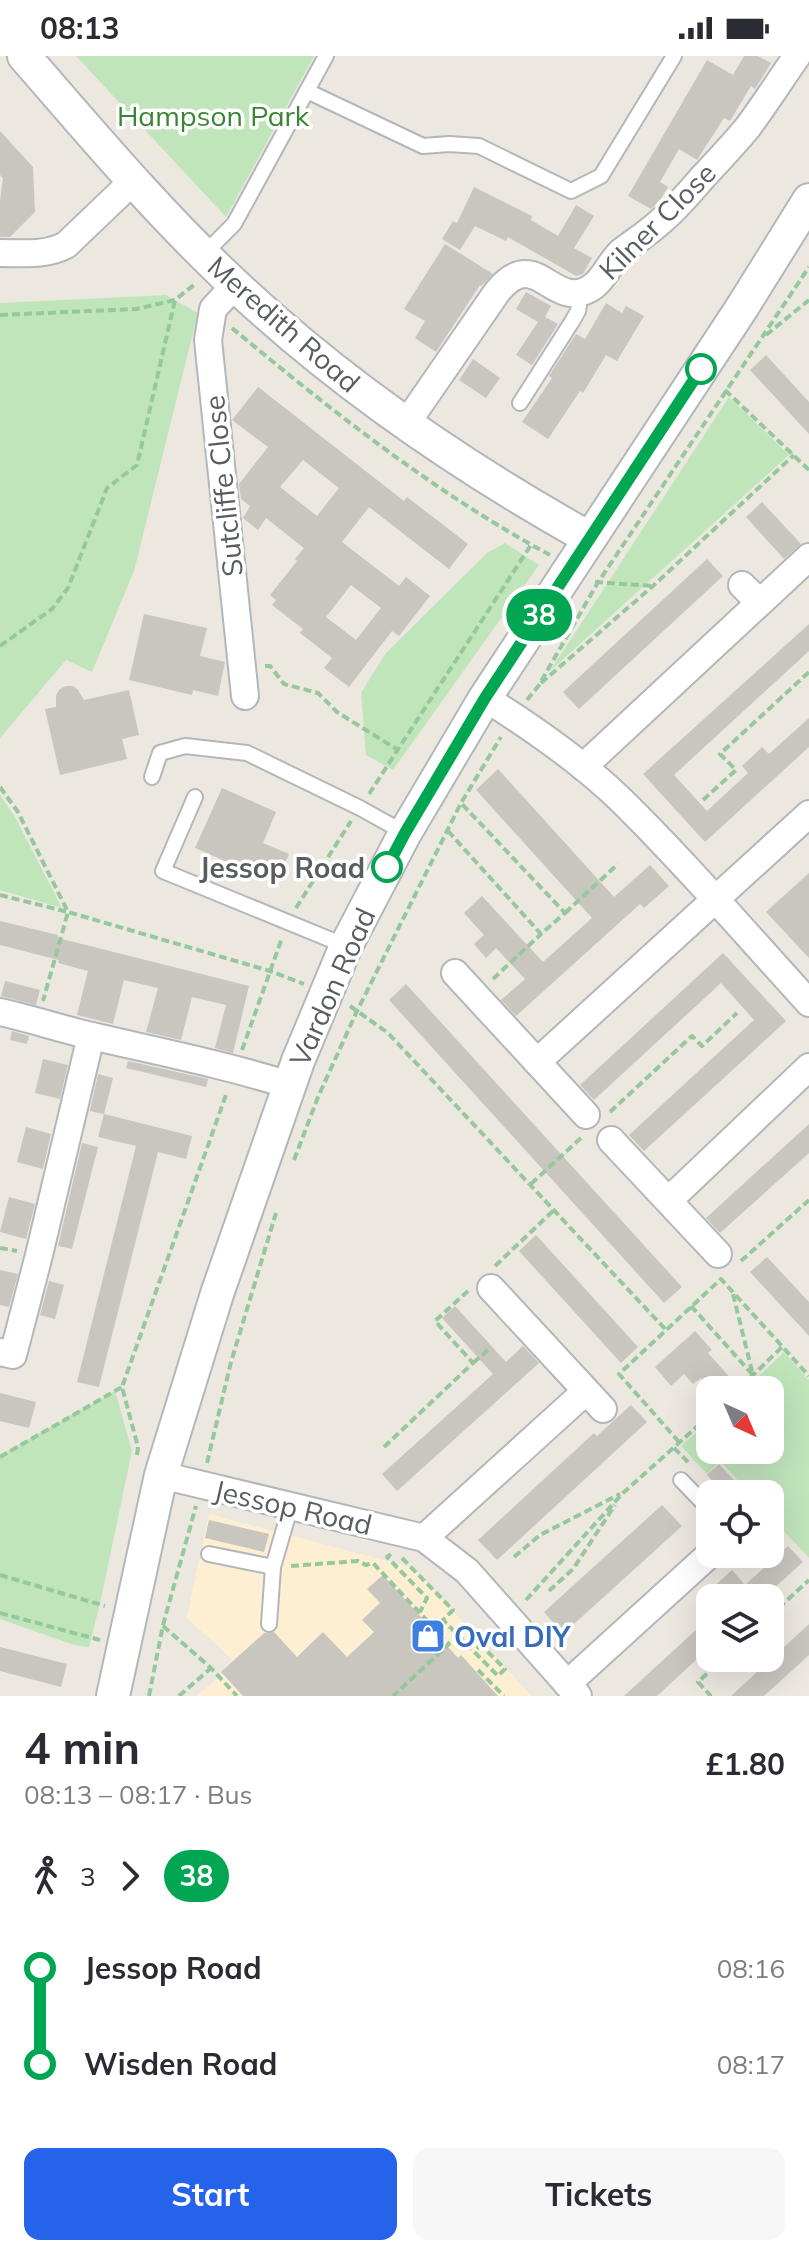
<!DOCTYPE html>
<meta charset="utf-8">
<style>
:root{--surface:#fff;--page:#f7f7f7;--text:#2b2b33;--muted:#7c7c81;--accent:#2563eb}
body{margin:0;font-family:Mulish,sans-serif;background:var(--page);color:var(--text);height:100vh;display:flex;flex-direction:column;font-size:30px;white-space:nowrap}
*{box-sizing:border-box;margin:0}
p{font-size:26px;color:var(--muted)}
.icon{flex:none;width:44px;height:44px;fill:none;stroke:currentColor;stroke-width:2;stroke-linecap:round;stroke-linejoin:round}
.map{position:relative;height:1640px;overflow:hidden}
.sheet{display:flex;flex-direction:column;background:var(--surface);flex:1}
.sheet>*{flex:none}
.badge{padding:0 16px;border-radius:26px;font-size:28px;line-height:52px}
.needle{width:52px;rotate:136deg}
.fabs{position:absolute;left:696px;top:1320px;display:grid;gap:16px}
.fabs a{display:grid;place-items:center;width:88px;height:88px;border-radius:16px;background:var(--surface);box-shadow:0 8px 32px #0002;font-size:40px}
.map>.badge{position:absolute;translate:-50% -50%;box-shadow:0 0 0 4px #fff}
.legs{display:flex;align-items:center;gap:12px;height:88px;padding:0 24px;font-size:26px}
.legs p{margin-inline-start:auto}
.head{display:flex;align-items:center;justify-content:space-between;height:136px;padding:0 24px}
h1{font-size:44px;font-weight:700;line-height:60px}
.button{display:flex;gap:16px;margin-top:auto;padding:16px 24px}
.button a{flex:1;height:92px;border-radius:16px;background:var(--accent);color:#fff;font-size:32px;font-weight:700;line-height:92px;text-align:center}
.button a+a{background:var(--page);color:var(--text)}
ul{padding:0 24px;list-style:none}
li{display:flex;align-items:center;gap:28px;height:96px;font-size:30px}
li i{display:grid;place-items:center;width:12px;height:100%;margin:0 10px;background:currentColor}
li i::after{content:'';width:20px;height:20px;margin:-10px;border:6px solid;border-radius:50%;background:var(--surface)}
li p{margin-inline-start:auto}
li:first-child i{background:linear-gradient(#0000 50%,currentColor 0)}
li:last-child i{background:linear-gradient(currentColor 50%,#0000 0)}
.status{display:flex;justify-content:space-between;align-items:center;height:56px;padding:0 40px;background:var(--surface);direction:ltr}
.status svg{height:22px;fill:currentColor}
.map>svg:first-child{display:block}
.commercial{fill:#feefd3}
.green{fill:#c0e5bb}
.building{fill:#c9c5bf;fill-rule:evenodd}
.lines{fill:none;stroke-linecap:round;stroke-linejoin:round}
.service-casing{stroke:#b3b7bb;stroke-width:18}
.minor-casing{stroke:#b3b7bb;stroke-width:30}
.tertiary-casing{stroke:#b3b7bb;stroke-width:36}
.path{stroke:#96c89e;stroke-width:4;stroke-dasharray:8 4;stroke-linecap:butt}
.service{stroke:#fff;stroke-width:14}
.minor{stroke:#fff;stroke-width:26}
.tertiary{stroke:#fff;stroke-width:32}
.line-1-casing{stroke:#fff;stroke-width:18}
.line-1{stroke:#00a651;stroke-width:12}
.stop-1-dot{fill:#fff;stroke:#00a651;stroke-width:4}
.labels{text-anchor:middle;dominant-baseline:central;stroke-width:7;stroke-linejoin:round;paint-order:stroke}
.park-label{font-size:28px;fill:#398534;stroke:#fff}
.street-label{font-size:28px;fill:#595d61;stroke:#fff}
.stop-label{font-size:28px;font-weight:bold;fill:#595d61;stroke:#fff;text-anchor:end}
.shop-label{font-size:28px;font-weight:bold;fill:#366cbe;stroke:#fff;text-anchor:start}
</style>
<div class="status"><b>08:13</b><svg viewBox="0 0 49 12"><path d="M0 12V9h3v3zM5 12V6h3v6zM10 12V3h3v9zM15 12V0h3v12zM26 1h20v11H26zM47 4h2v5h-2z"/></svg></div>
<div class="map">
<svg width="809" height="1640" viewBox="0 0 809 1640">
<rect width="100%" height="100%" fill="#ece8e0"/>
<polygon class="commercial" points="209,1458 413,1512 532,1640 197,1640 235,1606 187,1562"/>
<g class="green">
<polygon points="76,0 314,0 226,161"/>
<polygon points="166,239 198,257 134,515 92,616 66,604 0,682 0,247"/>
<polygon points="729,341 789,399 550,615"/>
<polygon points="505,487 539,509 393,714 366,699 361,637 385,598 487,497"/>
<polygon points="0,739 15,761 62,852 0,834"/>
<polygon points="784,1296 809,1324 809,1502 770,1460 770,1438 750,1438 720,1405 707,1418 681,1390 710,1365 710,1394 770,1394 770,1334 752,1334 756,1323"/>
<polygon points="115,1335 132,1395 101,1543 89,1591 74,1589 0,1563 0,1399"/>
</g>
<g class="building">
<polygon points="744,0 758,0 771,7 755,33 751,30 730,65 724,62 697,104 679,93 660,126 668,131 660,144 651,153 628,140 707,4 733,19"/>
<polygon points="0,75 33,111 35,156 10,181 0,181 0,145 3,122 0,119"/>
<polygon points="474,131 532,160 531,164 558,180 576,149 594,160 574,192 592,202 583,218 576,220 508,181 506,185 475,170 460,194 442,183 453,165 457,167"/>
<polygon points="445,188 493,218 481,230 480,229 436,296 415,282 425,265 404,253"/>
<polygon points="526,236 551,250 545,261 558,268 532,309 516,299 538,266 516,253"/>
<polygon points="606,247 622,257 626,250 644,260 617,305 606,299 583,337 580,335 548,383 522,366 552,322 549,320 576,278 585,283"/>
<polygon points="766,299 809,346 809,378 750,314"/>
<polygon points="473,303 500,322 486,342 459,324"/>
<path d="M258,331l146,114 3,-4 61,47 -19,25 -80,-62 -27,35 57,44 7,-9 24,19 -31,40 -7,-5 -43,56 -25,-19 8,-10 -32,-25 3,-4 -31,-24 4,-5 -6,-5 27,-34 -2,-2 9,-11 -38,-30 -8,12 -15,-12 7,-12 -9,-7 -2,-15 29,-37 -36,-27zM303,404l36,28 -22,28 -37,-29zM351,529l30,23 -25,32 -30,-23z"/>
<polygon points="762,446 801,488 784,503 746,461"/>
<polygon points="707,503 723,520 579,653 563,636"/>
<polygon points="144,558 207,572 200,600 225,606 218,640 193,634 192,639 129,624"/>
<polygon points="809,568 809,595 674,719 707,755 748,717 742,710 762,691 769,698 809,662 809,691 705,786 643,718"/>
<polygon points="66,630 73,630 78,634 84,644 129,634 139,679 122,683 127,703 60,719 45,653 56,651 56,639 60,633"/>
<polygon points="498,713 614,841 650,809 669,830 644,852 640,848 516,960 501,944 525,923 496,892 486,902 474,888 484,879 464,857 482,840 543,906 592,862 476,734"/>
<polygon points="222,732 276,756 263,787 289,798 276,827 195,792"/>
<polygon points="809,817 809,902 766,856"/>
<polygon points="0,865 58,879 58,882 249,930 233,997 215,992 226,949 192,941 181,984 146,976 158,932 124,924 113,968 77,959 88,915 58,907 59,904 0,889"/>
<polygon points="723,897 786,965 644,1095 629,1079 754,964 721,927 594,1044 580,1029"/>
<polygon points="5,925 40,934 36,949 1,940"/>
<polygon points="406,928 682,1231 664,1247 389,944"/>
<polygon points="12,975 29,980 27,988 10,984"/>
<polygon points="43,1003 68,1009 60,1043 35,1037"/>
<polygon points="128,1005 208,1023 206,1031 126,1012"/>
<polygon points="98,1018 113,1022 104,1058 90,1055"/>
<polygon points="104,1058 192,1080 186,1103 158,1096 99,1331 77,1326 136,1090 98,1081"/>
<polygon points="809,1068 809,1097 720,1177 706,1162"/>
<polygon points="26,1071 51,1078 43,1113 17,1106"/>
<polygon points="82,1087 98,1091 72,1193 58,1190"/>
<polygon points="9,1141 35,1148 26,1183 0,1176"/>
<polygon points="536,1179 638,1291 621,1307 519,1195"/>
<polygon points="767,1201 809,1246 809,1280 750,1216"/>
<polygon points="0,1214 18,1218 9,1251 0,1249"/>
<polygon points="49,1225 64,1229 55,1263 40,1259"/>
<polygon points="455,1250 506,1306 523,1290 539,1307 397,1435 382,1418 493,1318 442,1262"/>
<polygon points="695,1275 712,1294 708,1297 741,1334 712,1334 701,1322 693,1328 684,1318 671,1330 655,1311"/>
<polygon points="0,1337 36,1346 29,1372 0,1365"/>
<polygon points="631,1349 647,1366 497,1504 478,1484 594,1377 597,1380"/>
<polygon points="719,1408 747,1438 724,1438 707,1419"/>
<polygon points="662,1449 682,1470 563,1578 544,1556"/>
<polygon points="209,1464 269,1478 264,1496 205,1482"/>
<polygon points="788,1490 803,1506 763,1542 719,1542 711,1533 732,1514 745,1529"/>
<polygon points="383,1519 458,1602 461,1599 498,1640 243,1640 221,1616 264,1577 274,1576 297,1601 323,1576 347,1601 374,1576 362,1564 380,1547 367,1533"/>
<polygon points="710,1561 710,1591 657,1640 624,1640"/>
<polygon points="809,1568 809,1599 764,1640 731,1640"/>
<polygon points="0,1591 67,1608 61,1631 0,1615"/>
</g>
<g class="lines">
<defs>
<g id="service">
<polyline points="307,35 423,90 449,88 479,90 571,135 601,120 674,0"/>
<polyline points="204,198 234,168 326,0"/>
<polyline points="520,347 573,264 578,255 581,237"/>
<polyline points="152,721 160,697 185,690 247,697 360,752 405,777"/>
<polyline points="195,741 163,815 346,890"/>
<polyline points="681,1424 710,1454"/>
<polyline points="209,1498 273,1511"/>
<polyline points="269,1568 273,1511 291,1449"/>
</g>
<g id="minor">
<path d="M0,197c23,0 45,3 66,-8l67,-64"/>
<polyline points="235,229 213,253 208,284 245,640"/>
<path d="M406,368l91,-132c39,-48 55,18 92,-3 14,-7 20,-26 32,-37 13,-10 27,-19 39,-30 16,-13 29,-29 43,-45 15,-16 31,-33 45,-50 17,-23 33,-48 49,-71"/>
<polyline points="742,529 759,546"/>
<path d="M485,642c48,30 96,63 137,103 65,64 125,134 187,202"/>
<polyline points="583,711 809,501"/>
<polyline points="455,917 586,1059"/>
<path d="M0,956c32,7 64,18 96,25 65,15 130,28 193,48"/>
<polyline points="537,1006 809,758"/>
<polyline points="611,1084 718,1198"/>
<polyline points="669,1144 809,1011"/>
<polyline points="491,1232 603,1353"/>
<polyline points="0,1296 13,1299 39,1199 91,980"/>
<polyline points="161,1419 424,1482 467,1515 578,1640"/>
<polyline points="424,1482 585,1336"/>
<polyline points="567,1628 710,1498"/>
</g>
<g id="tertiary">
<path d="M24,0c68,78 134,157 210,228 107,101 228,183 355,254"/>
<polyline points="113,1640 161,1419 217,1238 298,1005 346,890 405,777 485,642 743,250 809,144"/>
</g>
</defs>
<use href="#service" class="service-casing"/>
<use href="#minor" class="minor-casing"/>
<use href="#tertiary" class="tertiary-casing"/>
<g class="path">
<polyline points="0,259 136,253 175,244 195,228"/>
<path d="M232,272c100,83 203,165 318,227"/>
<polyline points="766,279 809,244"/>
<polyline points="725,334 809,414"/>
<polyline points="595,526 653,530"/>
<polyline points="0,590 52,553 68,532 107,432 137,409 175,244"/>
<polyline points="265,610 270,610 284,628 318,637 337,656 398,694"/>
<polyline points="541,627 653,530 794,399"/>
<polyline points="527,644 539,629 597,528 809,211"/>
<polyline points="0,731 18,756 68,856 270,915 304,928"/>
<polyline points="369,738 531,489"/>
<polyline points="703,744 736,714 720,698 809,616"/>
<polyline points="448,775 541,878 565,857 461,747"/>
<polyline points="0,839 68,856 43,945"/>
<polyline points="296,852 351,765"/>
<polyline points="565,857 618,808"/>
<polyline points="493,923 541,878"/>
<polyline points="350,950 388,977 666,1274"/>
<polyline points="242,994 282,882"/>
<polyline points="610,1056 692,980 702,990 737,957"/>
<polyline points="294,1104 318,1041 357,955 461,747 501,681"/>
<polyline points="531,1128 582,1081"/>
<polyline points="0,1192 17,1195"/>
<polyline points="741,1205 809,1144"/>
<polyline points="495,1210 554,1154"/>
<polyline points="733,1238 752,1315"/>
<polyline points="691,1250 753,1319"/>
<polyline points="473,1307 488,1294"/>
<polyline points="748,1334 751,1321 782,1291"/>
<polyline points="679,1386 619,1318 721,1223 809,1320"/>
<polyline points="384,1391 473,1307 435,1265 468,1235"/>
<polyline points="674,1392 690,1408"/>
<polyline points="137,1399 138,1391 122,1331 227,1036"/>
<polyline points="0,1401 122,1331"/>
<polyline points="207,1407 231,1306 276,1157"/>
<polyline points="391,1498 387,1501 427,1542 420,1556"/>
<polyline points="514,1501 540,1479 620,1438"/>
<polyline points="402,1502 453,1554 443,1564 498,1620 505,1613 481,1589"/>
<polyline points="291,1510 358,1505 366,1509 373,1507 449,1588 393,1640"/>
<polyline points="0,1519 105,1550"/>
<polyline points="549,1535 573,1513 615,1449"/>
<polyline points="526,1544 623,1437 710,1359"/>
<polyline points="0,1557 100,1584"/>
<polyline points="770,1560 809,1524"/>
<polyline points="163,1570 211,1612 237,1640"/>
<polyline points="477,1593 489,1580"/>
<polyline points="478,1614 504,1640"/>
<polyline points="149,1640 163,1569 196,1450"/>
<polyline points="179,1640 211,1612"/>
<polyline points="708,1640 710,1639 698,1626 724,1602"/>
</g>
<use href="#service" class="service"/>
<use href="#minor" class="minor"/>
<use href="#tertiary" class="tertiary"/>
</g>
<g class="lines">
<defs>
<polyline id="line-1" points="387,811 405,777 485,642 701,313"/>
</defs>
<use href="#line-1" class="line-1-casing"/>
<use href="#line-1" class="line-1"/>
</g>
<defs>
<symbol id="shop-square" viewBox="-11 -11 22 22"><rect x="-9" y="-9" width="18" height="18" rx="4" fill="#3f7fe0" stroke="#fff"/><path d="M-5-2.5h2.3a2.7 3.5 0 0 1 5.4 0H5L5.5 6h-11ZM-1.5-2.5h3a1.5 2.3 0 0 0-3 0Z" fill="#fff"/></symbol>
</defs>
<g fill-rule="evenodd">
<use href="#shop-square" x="408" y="1560" width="40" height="40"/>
</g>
<g class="stop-1-dot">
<circle cx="701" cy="313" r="14"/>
<circle cx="387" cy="811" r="14"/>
</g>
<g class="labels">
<g class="park-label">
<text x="213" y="59">Hampson Park</text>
</g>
<g class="street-label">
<text transform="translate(657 165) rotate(-45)">Kilner Close</text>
<text transform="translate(284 268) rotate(41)">Meredith Road</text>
<text transform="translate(223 430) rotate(-96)">Sutcliffe Close</text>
<text transform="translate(332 931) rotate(-66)">Vardon Road</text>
<text transform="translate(293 1451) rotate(13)">Jessop Road</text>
</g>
<g class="stop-label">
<text x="365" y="811">Jessop Road</text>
</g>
<g class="shop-label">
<text x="454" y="1580">Oval DIY</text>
</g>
</g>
</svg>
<div class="fabs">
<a><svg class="needle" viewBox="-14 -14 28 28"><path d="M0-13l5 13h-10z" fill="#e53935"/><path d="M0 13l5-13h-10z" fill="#7c7c81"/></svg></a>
<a><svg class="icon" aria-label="locate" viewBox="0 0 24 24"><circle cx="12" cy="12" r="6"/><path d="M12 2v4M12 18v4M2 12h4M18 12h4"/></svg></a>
<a><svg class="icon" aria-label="layers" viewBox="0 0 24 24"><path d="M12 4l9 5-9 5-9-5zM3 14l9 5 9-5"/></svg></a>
</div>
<b class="badge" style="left:539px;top:559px;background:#00a651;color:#fff">38</b>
</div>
<section class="sheet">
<div class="head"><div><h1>4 min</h1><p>08:13 – 08:17 · Bus</p></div><b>£1.80</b></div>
<div class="legs"><svg class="icon" aria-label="walk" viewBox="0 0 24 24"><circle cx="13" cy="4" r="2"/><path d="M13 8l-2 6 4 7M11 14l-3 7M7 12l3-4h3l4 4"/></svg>3<svg class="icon" aria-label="forward" viewBox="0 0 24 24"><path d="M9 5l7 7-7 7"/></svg><b class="badge" style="background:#00a651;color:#fff">38</b></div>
<ul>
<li><i style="color:#00a651"></i><b>Jessop Road</b><p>08:16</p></li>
<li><i style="color:#00a651"></i><b>Wisden Road</b><p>08:17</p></li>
</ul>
<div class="button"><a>Start</a><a>Tickets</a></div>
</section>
